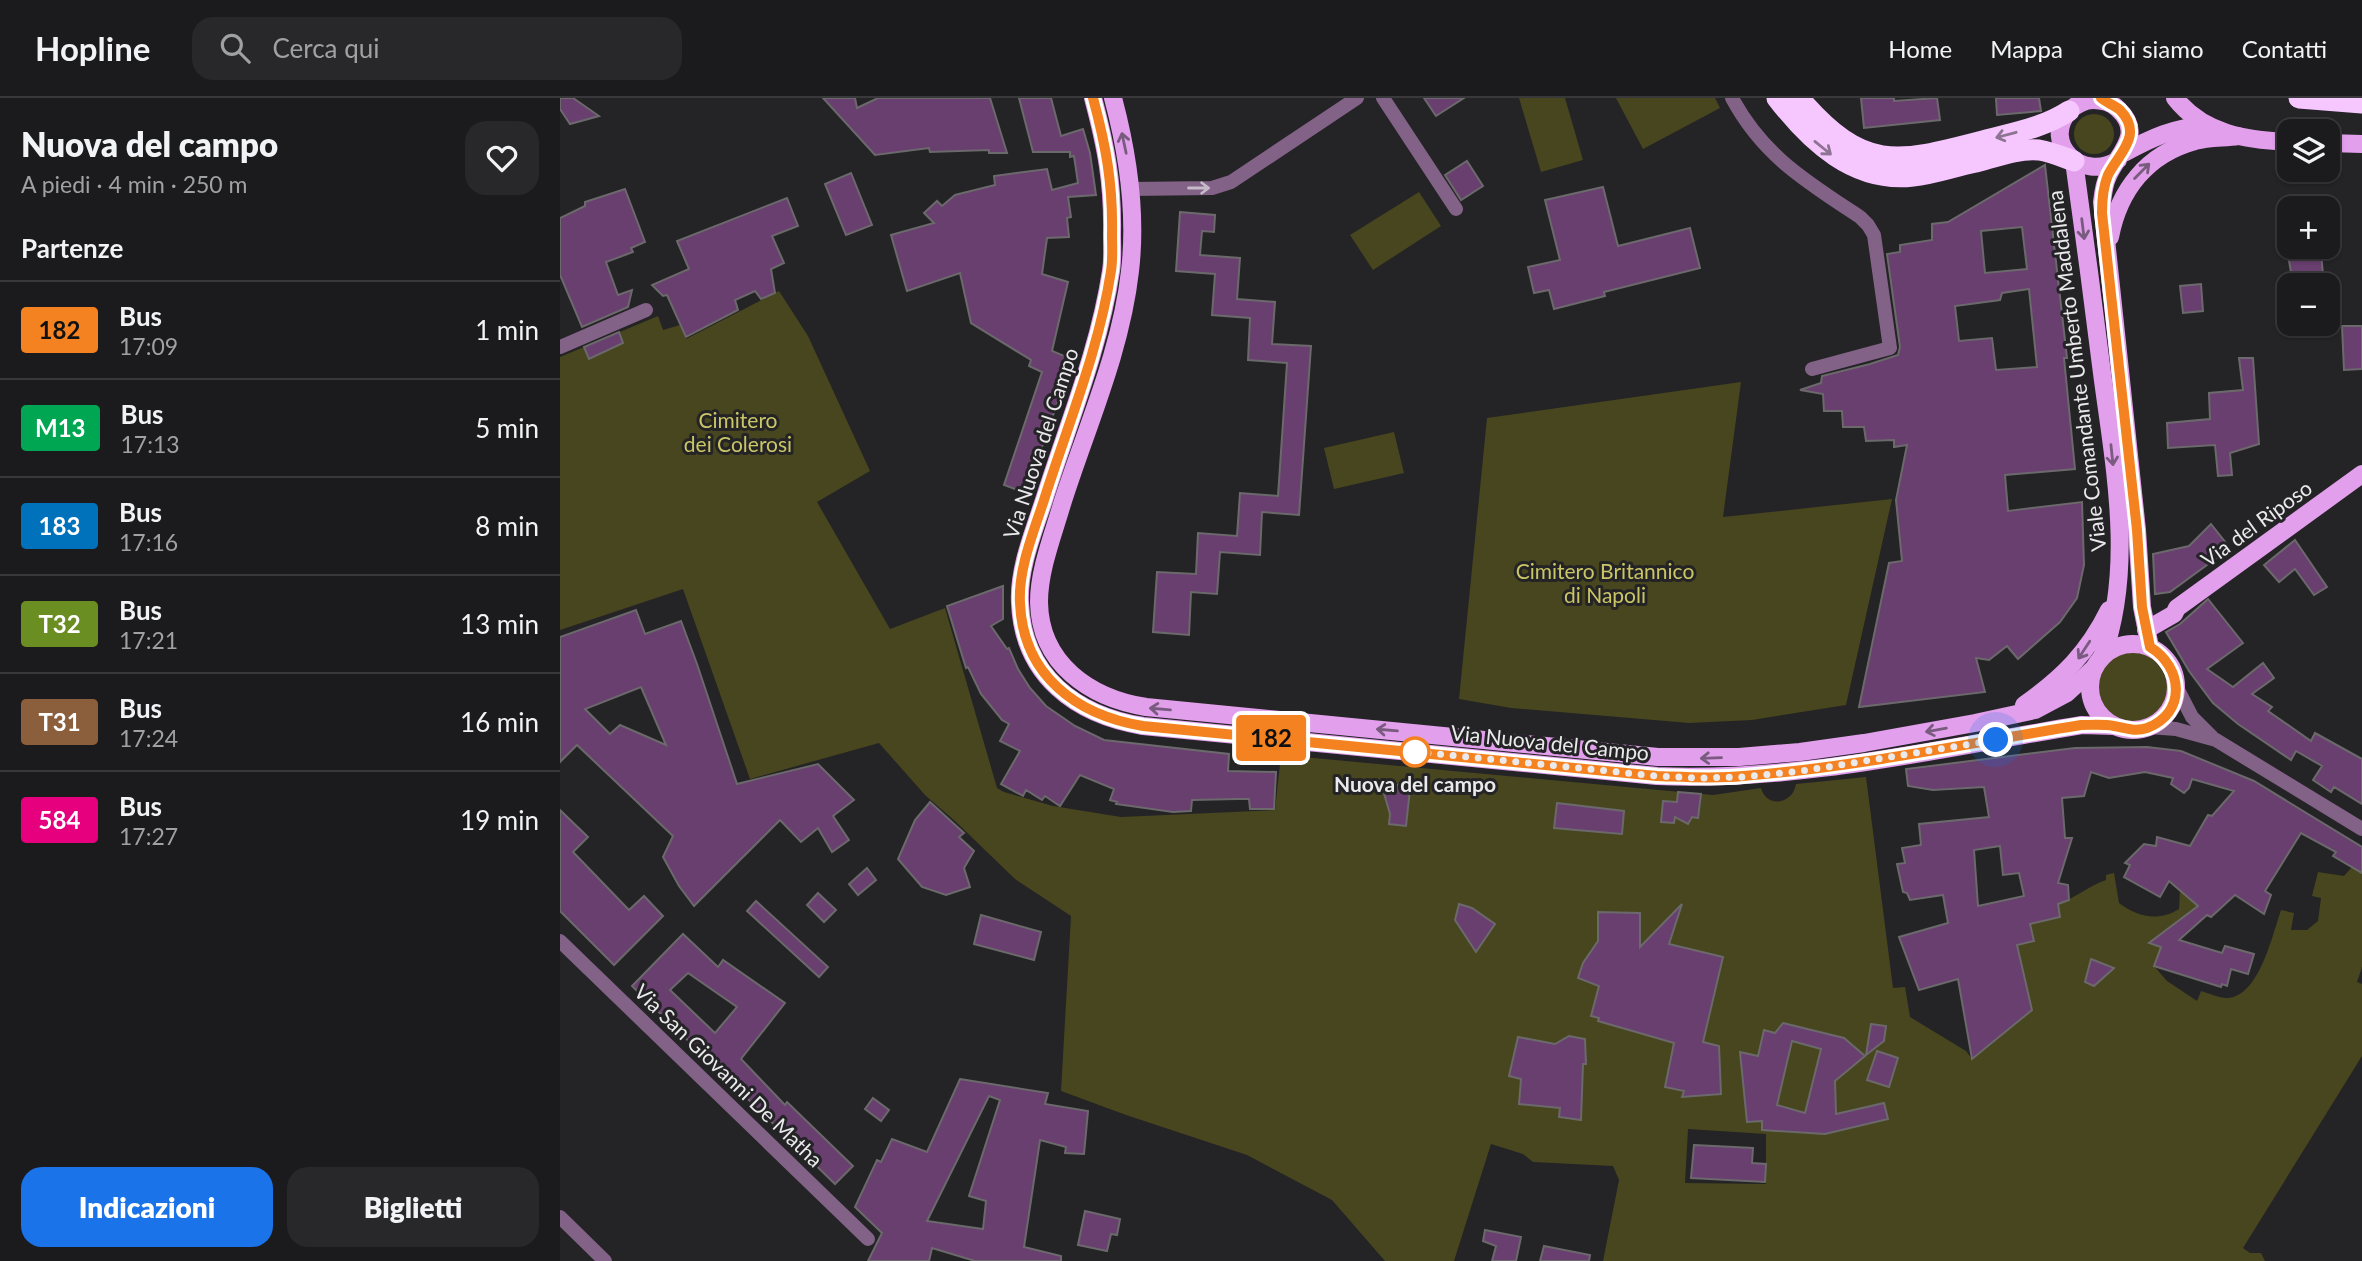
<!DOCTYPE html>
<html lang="it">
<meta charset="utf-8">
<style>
:root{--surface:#1b1a1c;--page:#282729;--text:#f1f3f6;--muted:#a0a1a3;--line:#39383b;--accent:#1a73e8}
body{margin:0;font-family:Lato,sans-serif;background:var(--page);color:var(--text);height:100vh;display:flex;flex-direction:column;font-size:26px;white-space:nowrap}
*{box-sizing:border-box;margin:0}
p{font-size:23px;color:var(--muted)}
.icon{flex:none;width:38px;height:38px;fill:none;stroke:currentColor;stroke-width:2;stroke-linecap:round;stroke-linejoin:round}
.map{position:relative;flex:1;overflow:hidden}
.side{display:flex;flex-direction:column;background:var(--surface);width:560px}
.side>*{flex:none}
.badge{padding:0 14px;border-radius:5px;font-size:24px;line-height:46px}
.buttons{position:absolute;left:1717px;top:21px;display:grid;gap:14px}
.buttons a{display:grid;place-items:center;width:63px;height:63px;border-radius:14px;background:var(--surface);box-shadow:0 2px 5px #0004,0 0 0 2px var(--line);font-size:35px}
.you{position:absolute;width:35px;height:35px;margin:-18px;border:5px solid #fff;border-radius:50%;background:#1a73e8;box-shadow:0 0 0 10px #1a73e833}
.map>.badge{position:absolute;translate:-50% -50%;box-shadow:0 0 0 4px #fff}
h2{padding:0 21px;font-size:26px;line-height:63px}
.round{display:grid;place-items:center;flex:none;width:74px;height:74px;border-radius:21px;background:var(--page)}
.summary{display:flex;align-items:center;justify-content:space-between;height:119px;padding:0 21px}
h1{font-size:33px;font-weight:800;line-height:52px}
.primary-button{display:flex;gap:14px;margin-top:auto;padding:14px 21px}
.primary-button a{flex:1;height:80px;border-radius:21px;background:var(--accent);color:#fff;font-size:28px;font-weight:800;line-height:80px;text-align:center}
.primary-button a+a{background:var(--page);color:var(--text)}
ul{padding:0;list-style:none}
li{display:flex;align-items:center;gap:21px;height:98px;padding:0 21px;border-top:2px solid var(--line)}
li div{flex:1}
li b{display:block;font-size:26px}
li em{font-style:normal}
li .badge{min-width:77px;font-weight:700;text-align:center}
header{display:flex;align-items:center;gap:42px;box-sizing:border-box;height:98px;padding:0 35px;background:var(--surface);border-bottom:2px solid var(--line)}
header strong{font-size:33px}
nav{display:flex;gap:38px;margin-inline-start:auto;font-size:24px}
.search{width:490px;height:63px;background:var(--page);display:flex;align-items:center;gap:18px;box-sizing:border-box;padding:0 24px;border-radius:21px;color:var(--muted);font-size:26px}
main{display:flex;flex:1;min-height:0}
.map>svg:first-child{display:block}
.green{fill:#48461e;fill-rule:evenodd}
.building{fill:#683f6f;stroke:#6b696b;stroke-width:2;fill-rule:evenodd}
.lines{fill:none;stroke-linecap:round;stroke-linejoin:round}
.street{stroke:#826286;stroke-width:14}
.primary{stroke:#e29fec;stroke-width:18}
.highway{stroke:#f6c6fe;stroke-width:21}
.oneway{stroke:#8d7492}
.oneway2{stroke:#795b7f}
.oneway3{stroke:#c6bac8}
.line-casing{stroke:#fff;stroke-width:16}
.line{stroke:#f58220;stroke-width:10}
.walk{stroke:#eae9eb;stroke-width:7;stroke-dasharray:0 12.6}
.stop-dot{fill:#fff;stroke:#f58220;stroke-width:3.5}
.labels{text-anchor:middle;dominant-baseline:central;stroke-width:6;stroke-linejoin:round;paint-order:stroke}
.street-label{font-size:21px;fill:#eae9eb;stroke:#242325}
.park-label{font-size:21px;fill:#cbc665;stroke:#242325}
.stop-label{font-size:21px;font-weight:bold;fill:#eae9eb;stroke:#242325}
</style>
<header>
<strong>Hopline</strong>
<div class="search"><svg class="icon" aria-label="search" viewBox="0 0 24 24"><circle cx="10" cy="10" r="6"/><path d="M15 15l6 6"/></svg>Cerca qui</div>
<nav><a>Home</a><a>Mappa</a><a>Chi siamo</a><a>Contatti</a></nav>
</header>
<main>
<section class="side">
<div class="summary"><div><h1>Nuova del campo</h1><p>A piedi · 4 min · 250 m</p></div><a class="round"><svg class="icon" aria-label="heart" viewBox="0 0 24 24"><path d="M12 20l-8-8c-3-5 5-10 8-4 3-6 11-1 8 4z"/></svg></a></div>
<h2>Partenze</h2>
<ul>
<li><span class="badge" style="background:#f58220;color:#111">182</span><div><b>Bus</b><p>17:09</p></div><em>1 min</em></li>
<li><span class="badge" style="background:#00a651;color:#fff">M13</span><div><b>Bus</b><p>17:13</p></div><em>5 min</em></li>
<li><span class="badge" style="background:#0072bc;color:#fff">183</span><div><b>Bus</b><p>17:16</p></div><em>8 min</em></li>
<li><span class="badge" style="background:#6b8e23;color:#fff">T32</span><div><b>Bus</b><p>17:21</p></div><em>13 min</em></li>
<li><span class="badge" style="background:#8b5e3c;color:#fff">T31</span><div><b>Bus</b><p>17:24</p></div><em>16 min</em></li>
<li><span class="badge" style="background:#e6007e;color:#fff">584</span><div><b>Bus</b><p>17:27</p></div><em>19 min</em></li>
</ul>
<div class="primary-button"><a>Indicazioni</a><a>Biglietti</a></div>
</section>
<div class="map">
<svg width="1802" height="1163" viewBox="0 0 1802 1163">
<rect width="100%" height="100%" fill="#242325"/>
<g class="green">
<polygon points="959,0 1005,0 1023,62 981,74"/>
<polygon points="1056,0 1155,0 1160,10 1083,51"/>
<circle cx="1534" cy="36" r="20"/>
<polygon points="859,94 881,128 813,172 790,137"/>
<path d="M219,193l29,45 62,135 -53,31 73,127 55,-21 52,180 7,4 49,14 68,11 154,-7 6,-55 432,40 48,-7c6,21 32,16 35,-4l70,-7 27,211 12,-1 5,30 56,34 6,8 60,-49 -15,-65 17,-4 -4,-17 30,-7 -2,-13c18,-6 30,-18 48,-24v-5l8,-2 5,30c19,14 39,19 60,6l1,-19 18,16 -48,37 11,4 -7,19 13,15 30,20 4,-10c7,2 18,7 26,7 32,-1 45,-62 54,-88l13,3 -3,17h16l11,-9 3,-23 -9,-2 6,-24 26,4 8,-9 10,6v94l-5,15 5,2v72l-119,192 7,5h11l4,8h-662l16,-81 -6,-14 -80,-4 -10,-8 -32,-10 -37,117h-69l-53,-61 -85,-45 -121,-40 -65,-24 10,-175 -56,-37 -60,-58 -30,-26 -46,-52 -129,36 -67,-190 -123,41v-273l98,-41 5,14 17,-5 6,14zM1128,1031l78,5v50l-81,-1z"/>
<polygon points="1181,284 1163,419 1332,401 1286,607 1192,622 1129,625 951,610 899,601 927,320"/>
<polygon points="834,334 844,375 774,391 764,350"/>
<circle cx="1573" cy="588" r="37"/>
</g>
<g class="building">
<polygon points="0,0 13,0 39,18 10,26 0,11"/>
<polygon points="263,0 295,0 297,10 318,0 430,0 447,55 429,55 429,52 370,54 369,50 315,57"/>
<polygon points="459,0 491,0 501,38 523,31 530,55 536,97 508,99 511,119 507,120 509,139 487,140 482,176 508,184 492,253 514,262 509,284 505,283 466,395 444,387 482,274 469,268 471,262 411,225 400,175 347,193 331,137 374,125 364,115 377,103 382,108 395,97 435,87 434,78 487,71 492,92 518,85 514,58 510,59 510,54 473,54"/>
<polygon points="864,0 904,0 876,18"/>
<polygon points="1301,0 1334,0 1334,3 1377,0 1380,22 1304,30"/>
<polygon points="1436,0 1479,0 1481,13 1437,17"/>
<polygon points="907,63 923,88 901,102 885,77"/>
<path d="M1485,67l22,193h-3l11,111 -70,6 3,36 74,-9 2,63 -7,33 -17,24 -42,37 -11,-13 -18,14 -13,-2 9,34 -126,15 30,-144 13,-2 -6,-61 11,-55 -13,2v-7l-28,1 -2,-14h-21l-1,-16h-18l-1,-17 -23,-4 21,-7 1,-7 48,-12 28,-9 2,-8 -13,-93 13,-2v-7l32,-5v-16l16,-2zM1462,129l5,42 -42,4 -4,-42zM1469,191l8,78 -41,3 -4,-32 -33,3 -4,-35 45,-6 2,-7z"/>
<polygon points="291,75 312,127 286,137 265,86"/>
<polygon points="1043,89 1058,148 1130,130 1140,170 1044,194 1045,198 994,211 989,192 974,195 968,169 1000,162 985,102"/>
<polygon points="65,91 85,144 71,150 73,154 46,164 58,197 72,192 68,209 22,229 0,177 0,120 25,108 25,104"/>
<polygon points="227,100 238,128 212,138 224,165 211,171 215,195 201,201 195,193 175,202 178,212 126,239 107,197 103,198 92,187 129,171 117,143"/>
<polygon points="620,114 655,117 654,134 642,133 640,157 680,160 677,201 715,204 712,246 751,248 739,417 702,414 700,457 660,454 657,496 631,494 629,537 593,534 597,474 636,476 638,435 677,438 680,395 718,398 727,265 688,262 690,220 652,217 655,176 616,173"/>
<polygon points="1754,153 1755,154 1761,154 1763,177 1756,177 1757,179 1732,180 1728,157 1734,156 1734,154"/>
<polygon points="1641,186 1643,213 1623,215 1620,188"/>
<polygon points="1782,228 1802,228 1802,271 1784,272"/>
<polygon points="59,234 63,245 29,261 24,249"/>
<polygon points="1679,260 1693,260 1699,346 1670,355 1672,377 1658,378 1655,347 1608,350 1607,325 1650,321 1649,295 1683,292"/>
<polygon points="1651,426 1670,450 1610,494 1595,496 1593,456 1629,448"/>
<polygon points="1735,442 1767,489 1754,497 1735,471 1719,484 1704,467"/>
<polygon points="443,488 443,521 431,528 447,551 449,550 458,571 470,590 486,608 515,628 544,642 669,656 668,673 716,674 714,711 690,711 689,701 677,701 632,702 631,713 613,714 556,706 557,704 550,702 554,691 520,677 500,708 485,698 482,702 466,692 463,698 441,686 460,653 440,643 449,626 442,622 421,596 408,569 406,570 387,508"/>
<polygon points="1648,501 1683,545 1647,571 1673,589 1703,565 1714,580 1692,596 1712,609 1708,613 1751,643 1755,635 1802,661 1802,706 1774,689 1771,694 1753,682 1762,668 1736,653 1731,662 1678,626 1653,605 1629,573 1606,534 1620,526"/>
<path d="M76,512l9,24 36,-13 16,43 40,120 81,-20 36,36 -21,16 16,24 -17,12 -14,-24 -17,14 -21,-22 -86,86 -15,-20 -16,-29 10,-21 -96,-91 -17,17v-125zM81,589l25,58 -46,-20 -10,9 -25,-25z"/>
<path d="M1587,649l34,4 73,30 108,66v26l-29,-17 3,-4 -35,-19 -36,58 6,4 -7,19 -29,-19 -24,22 -4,-2 -28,25 43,13 3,-7 29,8 -6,20 -17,-5 -4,17 -5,-2 -1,3 -67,-21 7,-19 -12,-4 49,-37 -29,-25 -9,16 -36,-20 6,-12 -5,-2 19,-19 12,2 1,-9 33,9 18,-31 4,1 22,-25 -42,-12 -3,9 -5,5 -13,-9 2,-6 -28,-6 -36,6 -18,-6 -7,24 -22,2 3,40h7l-14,45 10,2 1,15 -11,4 2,13 -30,7 4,17 -17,4 15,65 -60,49 -14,-80 -39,11 -20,-53 49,-14 -5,-28 -33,5 -3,-7 -4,-1 -6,-28 8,-1 -3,-15 19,-3 -2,-21 70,-7 -5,-30 -51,3 -25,-4 -2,-17 169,-21zM1440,748l3,29 16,-2 5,23 -46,10 -4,-56z"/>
<polygon points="841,686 841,693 850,691 846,728 829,726 830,716 823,692"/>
<polygon points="1118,694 1141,696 1138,720 1132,719 1128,726 1115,719 1114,725 1101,724 1103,703 1117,704"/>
<polygon points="370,704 404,735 399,739 414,753 404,770 410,789 386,797 362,789 338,761 355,722"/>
<polygon points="997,705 1064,713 1062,736 994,730"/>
<polygon points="0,712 28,739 13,754 69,812 84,798 103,818 54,867 0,813"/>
<polygon points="307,770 316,782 298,797 289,786"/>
<polygon points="258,795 276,812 264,824 247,807"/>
<polygon points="196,803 268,869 259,879 187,813"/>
<polygon points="899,806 912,810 935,826 916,854 895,822"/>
<polygon points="1122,806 1109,846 1163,859 1143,944 1159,948 1161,996 1122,999 1124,993 1105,989 1114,945 1038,923 1039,920 1031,918 1039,888 1018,880 1023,865 1038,843 1038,814 1080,815 1080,849"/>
<polygon points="421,817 481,834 474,862 414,846"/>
<path d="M123,836l35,33 5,-7 62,43 -44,56 44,46 2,-3 66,64 -18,18 -203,-198zM128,875l49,34 -22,26 -45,-43z"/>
<polygon points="1531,861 1554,870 1534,888 1525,884"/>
<path d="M1223,925l61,15 21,18 -30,25 1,33 48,-11 4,16 -63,15 -63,-4v-9l-15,1 -7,-70 18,4 6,-26 11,3zM1232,943l29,8 -16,64 -28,-8z"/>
<polygon points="1311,926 1326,928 1324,943 1306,957"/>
<polygon points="1009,938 1025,941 1026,966 1023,966 1021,1022 999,1019 1000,1010 959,1006 961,981 949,978 958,939 995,946"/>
<polygon points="1317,953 1338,960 1329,989 1307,982"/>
<path d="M400,981l88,14 -3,11 43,7 -4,43 -19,-1 1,-6 -26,-7 -16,107 37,9v5h-86l-43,-13 -3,13h-61l14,-28 -27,-26 22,-47 4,2 11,-23 35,13zM429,998l11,4 -31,96 17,5 -3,28 -56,-8z"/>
<polygon points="313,1000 329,1012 321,1023 305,1011"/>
<polygon points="1134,1047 1193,1050 1192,1065 1206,1066 1205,1084 1131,1080"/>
<polygon points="525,1113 560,1121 557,1137 551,1136 547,1153 518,1147"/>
<polygon points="925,1132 961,1139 956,1163 932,1163 936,1148 923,1143"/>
<polygon points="984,1148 1030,1157 1029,1163 980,1163"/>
</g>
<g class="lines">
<g class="street">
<polyline points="823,0 896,111"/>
<path d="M1172,0c31,58 75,84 128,119l8,8 6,10 16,113 -78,21"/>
<polyline points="571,91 652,90 671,84 797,0"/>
<polyline points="0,249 86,212"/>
<polyline points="1616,588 1632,619 1652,639"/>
<polyline points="1589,629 1616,631 1656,642 1802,731"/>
<polyline points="0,843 308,1141"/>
<polyline points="0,1119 45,1163"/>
</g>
<g class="primary">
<path d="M533,0c13,49 20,84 19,136 0,12 1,25 -1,37 -12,79 -43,153 -67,229 -10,31 -26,69 -24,103 3,73 56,112 123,123l514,50c144,6 284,-28 425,-51l33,1"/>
<path d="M553,0c15,56 24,114 17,173 -9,81 -44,157 -68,233 -9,31 -23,66 -23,98 1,62 51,96 107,105l512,50h81l61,-5 64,-9 111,-20 60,-13 32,-17 27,-25"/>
<path d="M1615,0c28,36 71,42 114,44"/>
<polyline points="1768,45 1802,46"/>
<path d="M1564,55c27,-15 51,-26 81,-27"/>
<path d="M1558,62c-36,23 -77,-17 -49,-49 6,-6 16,-11 24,-11 9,0 19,3 25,9 27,25 0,44 -10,67 -4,8 -5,17 -6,26l35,328 5,77 8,40"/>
<path d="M1514,63c10,71 19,141 28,212 12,92 33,195 0,284"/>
<path d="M1550,139c9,-47 37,-83 85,-96 13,-4 29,-3 43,-5"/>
<polyline points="1586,532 1614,516 1617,510 1802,376"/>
<circle cx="1573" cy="589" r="43"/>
<path d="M1464,607c38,-27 64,-52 85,-95"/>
</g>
<g class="highway">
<path d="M1217,0c33,43 77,85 136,78 21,-2 42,-10 63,-14 19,-5 42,-14 63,-12 12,2 24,7 35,11"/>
<path d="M1239,0c64,74 96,66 184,43 29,-8 60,-13 86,-30"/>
<polyline points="1739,0 1802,5"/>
</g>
</g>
<defs><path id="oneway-shaft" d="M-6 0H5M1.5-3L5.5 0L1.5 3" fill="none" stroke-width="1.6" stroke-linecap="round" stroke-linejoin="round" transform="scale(1.75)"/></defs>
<g class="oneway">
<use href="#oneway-shaft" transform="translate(1446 37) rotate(165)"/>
<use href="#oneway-shaft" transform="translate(1263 50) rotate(39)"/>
</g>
<g class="oneway2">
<use href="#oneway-shaft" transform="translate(564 45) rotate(-102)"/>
<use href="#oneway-shaft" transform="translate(1582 73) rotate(-45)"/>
<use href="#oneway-shaft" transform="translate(1523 131) rotate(83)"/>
<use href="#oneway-shaft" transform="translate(1552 357) rotate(84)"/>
<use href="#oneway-shaft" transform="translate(1524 552) rotate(123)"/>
<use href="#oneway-shaft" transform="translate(600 611) rotate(-175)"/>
<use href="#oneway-shaft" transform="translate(827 632) rotate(-175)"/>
<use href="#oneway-shaft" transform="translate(1376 632) rotate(170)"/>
<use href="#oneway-shaft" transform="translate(1151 660) rotate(178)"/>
</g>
<use class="oneway3" href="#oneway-shaft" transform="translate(639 90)"/>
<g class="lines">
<defs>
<path id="line" d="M533,0c13,48 20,86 19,136 0,12 1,25 -1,37 -12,79 -43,153 -67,229 -10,31 -26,69 -24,103 3,72 56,112 123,123l514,50c29,1 58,3 86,0 114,-9 226,-33 338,-51 11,0 23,-1 33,1 12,2 21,6 33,2 40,-15 36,-61 3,-81l-8,-40 -5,-77 -35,-317c0,-13 1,-26 6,-38 11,-22 36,-40 12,-65 -6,-5 -13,-7 -19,-12"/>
</defs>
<use href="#line" class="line-casing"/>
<use href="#line" class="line"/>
<polyline class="walk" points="855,654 849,653 1097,678 1139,680 1182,679 1242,673 1436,642"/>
</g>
<circle class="stop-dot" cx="855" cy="654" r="14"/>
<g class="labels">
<g class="street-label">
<text transform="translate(1516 273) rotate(-97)">Viale Comandante Umberto Maddalena</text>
<text transform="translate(480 345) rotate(-72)">Via Nuova del Campo</text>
<text transform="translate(1696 425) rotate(-36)">Via del Riposo</text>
<text transform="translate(990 644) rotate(6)">Via Nuova del Campo</text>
<text transform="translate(169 977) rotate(44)">Via San Giovanni De Matha</text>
</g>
<g class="park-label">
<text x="178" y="321">Cimitero<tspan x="178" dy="24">dei Colerosi</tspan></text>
<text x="1045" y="472">Cimitero Britannico<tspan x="1045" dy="24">di Napoli</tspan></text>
</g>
<g class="stop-label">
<text x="855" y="685">Nuova del campo</text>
</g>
</g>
</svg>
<div class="buttons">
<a><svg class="icon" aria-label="layers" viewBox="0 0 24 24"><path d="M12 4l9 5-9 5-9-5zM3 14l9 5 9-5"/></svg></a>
<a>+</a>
<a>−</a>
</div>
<div class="you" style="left:1436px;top:642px"></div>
<b class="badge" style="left:711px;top:640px;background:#f58220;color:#111">182</b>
</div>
</main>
